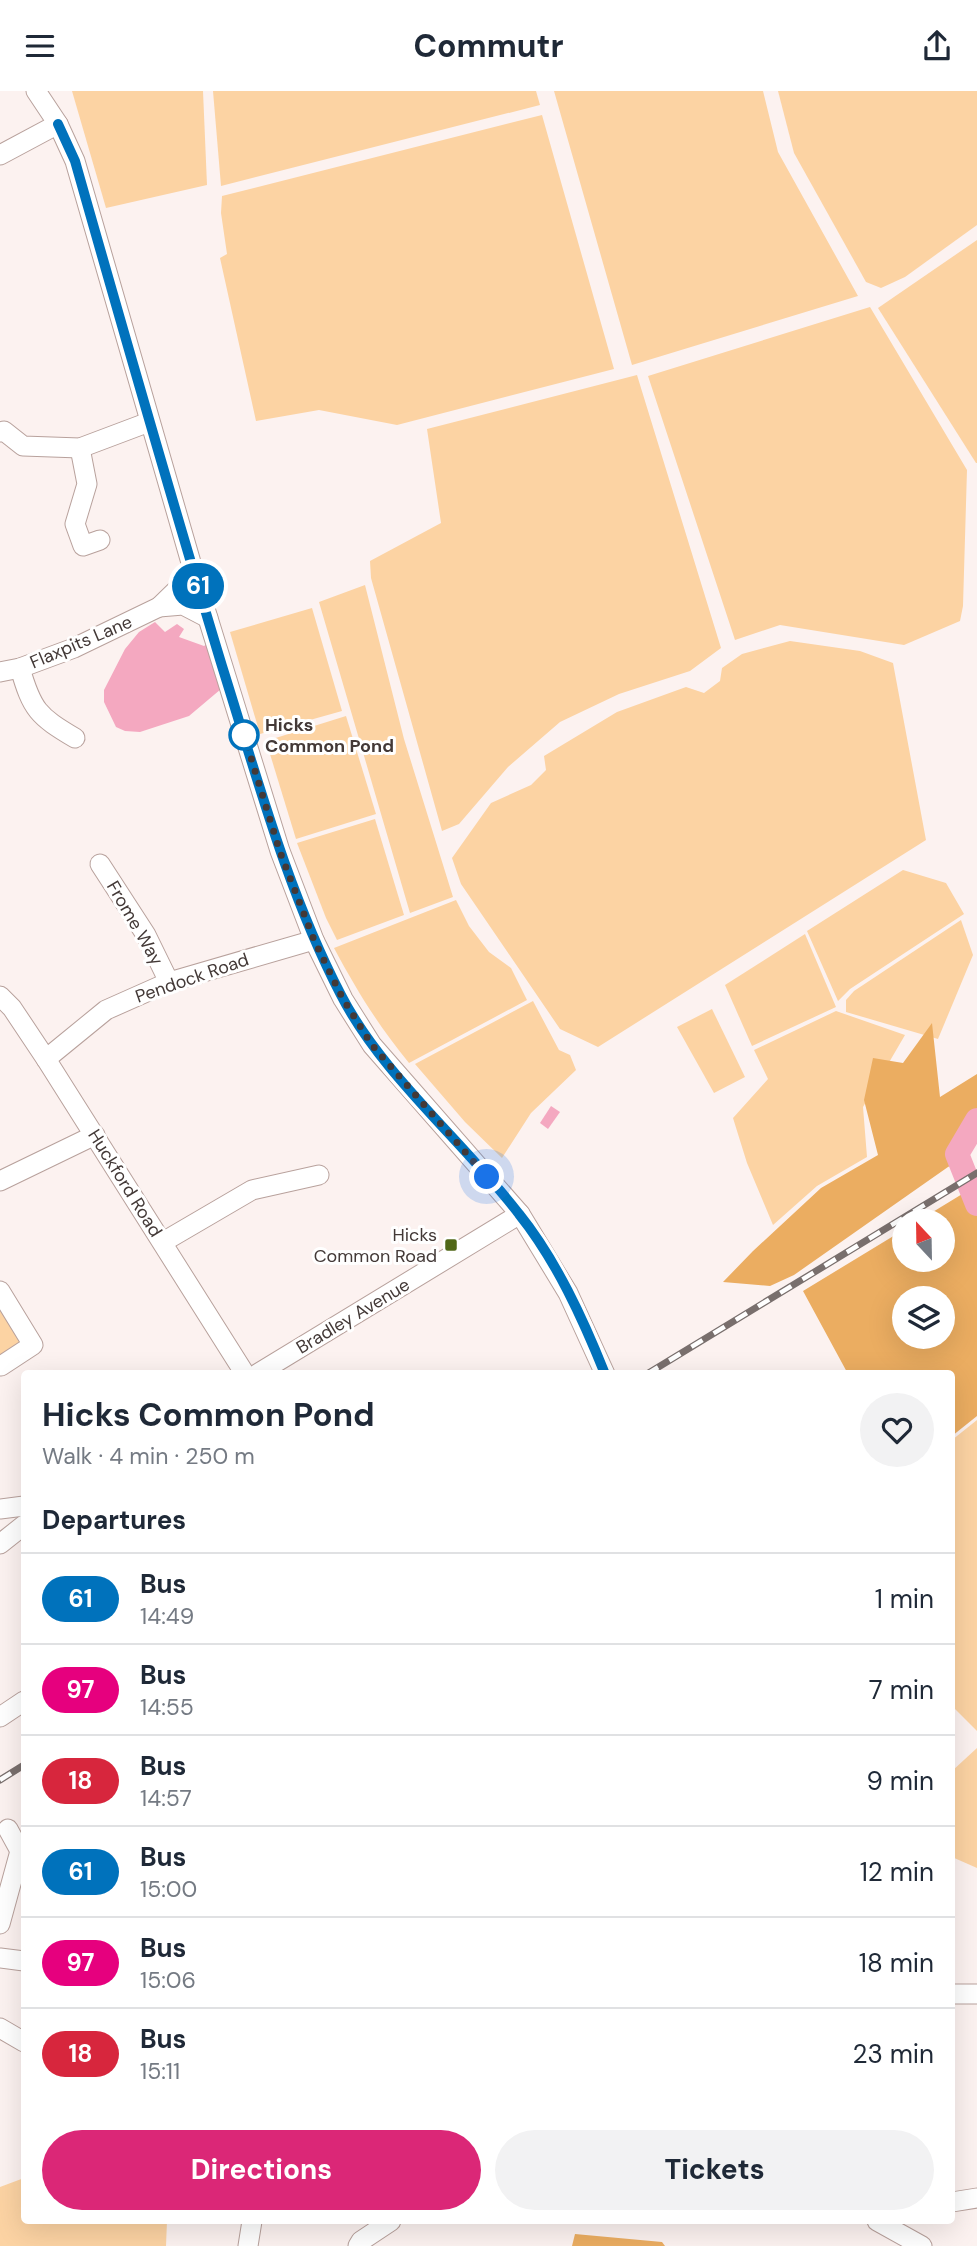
<!DOCTYPE html>
<meta charset="utf-8">
<style>
:root{--surface:#fff;--page:#f2f2f3;--text:#1f2937;--muted:#747a83;--line:#e0e1e3;--accent:#db2777}
body{margin:0;font-family:"DM Sans",sans-serif;background:var(--page);color:var(--text);height:100vh;display:flex;flex-direction:column;font-size:26px;white-space:nowrap}
*{box-sizing:border-box;margin:0}
p{font-size:23px;color:var(--muted)}
.icon{flex:none;width:38px;height:38px;fill:none;stroke:currentColor;stroke-width:2;stroke-linecap:round;stroke-linejoin:round}
.map{position:relative;flex:1;overflow:hidden}
.sheet{position:absolute;left:21px;top:1279px;width:934px;height:854px;display:flex;flex-direction:column;background:var(--surface);border-radius:7px;box-shadow:0 7px 28px #0002}
.sheet>*{flex:none}
.badge{padding:0 14px;border-radius:23px;font-size:24px;line-height:46px}
.needle{width:46px;rotate:338deg}
.tools{position:absolute;left:892px;top:1118px;display:grid;gap:14px}
.tools a{display:grid;place-items:center;width:63px;height:63px;border-radius:50%;background:var(--surface);box-shadow:0 7px 28px #0002;font-size:35px}
.you{position:absolute;width:35px;height:35px;margin:-18px;border:5px solid #fff;border-radius:50%;background:#1a73e8;box-shadow:0 0 0 10px #1a73e833}
.map>.badge{position:absolute;translate:-50% -50%;box-shadow:0 0 0 4px #fff}
h2{padding:0 21px;font-size:26px;line-height:63px}
.round{display:grid;place-items:center;flex:none;width:74px;height:74px;border-radius:37px;background:var(--page)}
.headline{display:flex;align-items:center;justify-content:space-between;height:119px;padding:0 21px}
h1{font-size:33px;font-weight:700;line-height:52px}
.cta{display:flex;gap:14px;margin-top:auto;padding:14px 21px}
.cta a{flex:1;height:80px;border-radius:42px;background:var(--accent);color:#fff;font-size:28px;font-weight:700;line-height:80px;text-align:center}
.cta a+a{background:var(--page);color:var(--text)}
ul{padding:0;list-style:none}
li{display:flex;align-items:center;gap:21px;height:91px;padding:0 21px;border-top:2px solid var(--line)}
li div{flex:1}
li b{display:block;font-size:26px}
li em{font-style:normal}
li .badge{min-width:77px;font-weight:700;text-align:center}
header{display:flex;justify-content:space-between;align-items:center;height:91px;padding:0 21px;background:var(--surface);font-size:32px;font-weight:700}
.map>svg:first-child{display:block}
.green{fill:#fcd3a3}
.forest{fill:#ebad61;fill-rule:evenodd}
.water{fill:#f4a8c0}
.lines{fill:none;stroke-linecap:round;stroke-linejoin:round}
.river{stroke:#f4a8c0;stroke-width:24}
.minor-casing{stroke:#b8a19c;stroke-width:21}
.minor{stroke:#fff;stroke-width:19}
.rail-casing{stroke:#796f6d;stroke-width:7}
.rail{stroke:#fff;stroke-width:4.5;stroke-dasharray:13;stroke-linecap:butt}
.line-casing{stroke:#fff;stroke-width:16}
.line{stroke:#0072bc;stroke-width:10}
.walk{stroke:#433937;stroke-width:7;stroke-dasharray:0 12.6}
.stop-dot{fill:#fff;stroke:#0072bc;stroke-width:3.5}
.poi-dot{fill:#506717;stroke:#fff;stroke-width:2.5}
.labels{text-anchor:middle;dominant-baseline:central;stroke-width:6;stroke-linejoin:round;paint-order:stroke}
.street-label{font-size:18px;fill:#433937;stroke:#fff}
.stop-label{font-size:18px;font-weight:bold;fill:#433937;stroke:#fff;text-anchor:start}
.poi-label{font-size:18px;fill:#433937;stroke:#fff;text-anchor:end}
</style>
<header><svg class="icon" aria-label="menu" viewBox="0 0 24 24"><path d="M4 6h16M4 12h16M4 18h16"/></svg>Commutr<svg class="icon" aria-label="share" viewBox="0 0 24 24"><path d="M12 15V3M7 8l5-5 5 5M5 13v7h14v-7"/></svg></header>
<div class="map">
<svg width="977" height="2155" viewBox="0 0 977 2155">
<rect width="100%" height="100%" fill="#fcf2f0"/>
<g class="green">
<polygon points="72,0 203,0 207,94 106,117"/>
<polygon points="213,0 536,0 540,14 221,95"/>
<polygon points="554,0 763,0 778,61 858,205 632,274"/>
<polygon points="778,0 977,0 977,134 905,186 881,197 866,191 794,62"/>
<polygon points="542,24 614,278 397,334 319,319 256,330 220,167 227,163 221,122 222,105"/>
<polygon points="977,149 977,372 976,372 878,217"/>
<polygon points="870,216 967,379 963,515 960,530 904,554 780,534 735,549 648,285"/>
<polygon points="637,284 721,557 690,580 619,603 560,631 508,676 459,733 442,740 371,487 370,470 441,432 427,338"/>
<polygon points="365,494 404,648 453,806 410,822 319,511"/>
<polygon points="312,517 342,620 260,643 230,541"/>
<polygon points="790,550 860,560 893,572 926,749 598,956 560,938 461,793 452,767 491,712 531,694 546,679 544,665 617,621 686,596 704,602 720,590 722,577 742,563"/>
<polygon points="346,625 376,723 296,748 266,650"/>
<polygon points="375,728 404,824 337,849 326,827 297,752"/>
<polygon points="903,779 946,792 964,823 850,898 838,910 807,840"/>
<path d="M456,809l13,26 20,26 22,16 16,32 -118,63c-31,-38 -52,-72 -75,-115z"/>
<polygon points="961,829 973,864 938,948 846,921 846,909 854,900"/>
<polygon points="805,843 836,916 752,955 725,894"/>
<polygon points="533,910 559,959 570,964 576,979 531,1022 502,1067 465,1031 415,973"/>
<polygon points="712,918 745,986 714,1002 677,936"/>
<polygon points="836,920 905,944 863,1016 867,1066 817,1095 773,1134 747,1072 733,1027 768,988 754,959"/>
<polygon points="0,1211 20,1244 20,1252 0,1269"/>
<polygon points="977,1329 977,1640 952,1615 952,1349"/>
<polygon points="977,1657 977,1777 952,1766 952,1680"/>
<polygon points="24,2087 24,2130 167,2130 166,2155 0,2155 0,2096"/>
</g>
<g class="forest">
<polygon points="932,932 940,1006 977,983 977,1045 969,1064 948,1076 794,1184 770,1195 723,1191 753,1160 821,1097 878,1064 864,1009 873,967 903,972"/>
<path d="M977,1094v231l-25,20v-62h-104l-45,-83 102,-62v31h38v-39h-25zM905,1208h38v38h-38z"/>
<polygon points="575,2143 662,2151 665,2155 572,2155"/>
</g>
<g class="water">
<polygon points="155,531 165,541 177,533 184,538 179,546 204,555 209,552 221,598 189,625 140,641 125,640 116,636 104,611 104,599 125,558 139,541"/>
<polygon points="551,1015 560,1021 548,1038 540,1032"/>
</g>
<g class="lines">
<polyline class="river" points="977,1029 957,1063 977,1113"/>
<defs>
<g id="minor">
<polyline points="36,0 58,33 75,70 194,482 280,760 314,849 343,908 372,954 520,1123 568,1202 605,1283"/>
<polyline points="0,64 58,33"/>
<polyline points="0,341 4,340 23,355 80,357 149,331"/>
<polyline points="80,357 87,393 75,433 83,455 100,449"/>
<polyline points="159,516 183,514 208,527"/>
<path d="M20,577c12,42 18,48 55,70"/>
<polyline points="0,581 20,577 74,557 159,516 194,482"/>
<polyline points="100,773 146,844 169,891"/>
<polyline points="0,905 12,917 46,968 245,1283"/>
<polyline points="46,968 106,919 169,891 314,849"/>
<polyline points="0,1090 95,1044"/>
<polyline points="163,1151 252,1099 319,1084"/>
<polyline points="0,1200 33,1254 1,1275"/>
<polyline points="257,1283 520,1123"/>
<polyline points="0,1418 24,1415"/>
<polyline points="0,1453 24,1434"/>
<polyline points="0,1626 24,1610"/>
<polyline points="8,1738 20,1760 24,1759"/>
<polyline points="0,1833 20,1760"/>
<polyline points="0,1867 24,1870"/>
<polyline points="952,1903 977,1903"/>
<polyline points="0,1937 24,1951"/>
<polyline points="952,2111 977,2107"/>
<polyline points="877,2130 922,2155"/>
<polyline points="248,2155 252,2130"/>
<polyline points="358,2155 361,2150 391,2130"/>
</g>
</defs>
<use href="#minor" class="minor-casing"/>
<use href="#minor" class="minor"/>
<defs>
<g id="rail">
<polyline points="647,1283 977,1082"/>
<polyline points="0,1689 24,1674"/>
</g>
</defs>
<use href="#rail" class="rail-casing"/>
<use href="#rail" class="rail"/>
</g>
<g class="lines">
<defs>
<path id="line" d="M58,33l17,37c48,169 96,337 147,505 35,111 65,225 119,329 41,80 123,147 178,219 37,46 64,105 86,160"/>
</defs>
<use href="#line" class="line-casing"/>
<use href="#line" class="line"/>
<polyline class="walk" points="244,644 280,761 314,849 343,908 372,954 487,1086"/>
</g>
<circle class="stop-dot" cx="244" cy="644" r="14"/>
<rect class="poi-dot" x="444" y="1147" width="14" height="14" rx="3.5"/>
<g class="labels">
<g class="street-label">
<text transform="translate(81 551) rotate(-23)">Flaxpits Lane</text>
<text transform="translate(135 832) rotate(60)">Frome Way</text>
<text transform="translate(192 887) rotate(-19)">Pendock Road</text>
<text transform="translate(125 1092) rotate(58)">Huckford Road</text>
<text transform="translate(353 1225) rotate(-31)">Bradley Avenue</text>
</g>
<g class="stop-label">
<text x="265" y="634">Hicks<tspan x="265" dy="21">Common Pond</tspan></text>
</g>
<g class="poi-label">
<text x="437" y="1144">Hicks<tspan x="437" dy="21">Common Road</tspan></text>
</g>
</g>
</svg>
<div class="tools">
<a><svg class="needle" viewBox="-14 -14 28 28"><path d="M0-13l5 13h-10z" fill="#e53935"/><path d="M0 13l5-13h-10z" fill="#747a83"/></svg></a>
<a><svg class="icon" aria-label="layers" viewBox="0 0 24 24"><path d="M12 4l9 5-9 5-9-5zM3 14l9 5 9-5"/></svg></a>
</div>
<div class="you" style="left:487px;top:1086px"></div>
<b class="badge" style="left:198px;top:495px;background:#0072bc;color:#fff">61</b>
<section class="sheet">
<div class="headline"><div><h1>Hicks Common Pond</h1><p>Walk · 4 min · 250 m</p></div><a class="round"><svg class="icon" aria-label="heart" viewBox="0 0 24 24"><path d="M12 20l-8-8c-3-5 5-10 8-4 3-6 11-1 8 4z"/></svg></a></div>
<h2>Departures</h2>
<ul>
<li><span class="badge" style="background:#0072bc;color:#fff">61</span><div><b>Bus</b><p>14:49</p></div><em>1 min</em></li>
<li><span class="badge" style="background:#e6007e;color:#fff">97</span><div><b>Bus</b><p>14:55</p></div><em>7 min</em></li>
<li><span class="badge" style="background:#d7263d;color:#fff">18</span><div><b>Bus</b><p>14:57</p></div><em>9 min</em></li>
<li><span class="badge" style="background:#0072bc;color:#fff">61</span><div><b>Bus</b><p>15:00</p></div><em>12 min</em></li>
<li><span class="badge" style="background:#e6007e;color:#fff">97</span><div><b>Bus</b><p>15:06</p></div><em>18 min</em></li>
<li><span class="badge" style="background:#d7263d;color:#fff">18</span><div><b>Bus</b><p>15:11</p></div><em>23 min</em></li>
</ul>
<div class="cta"><a>Directions</a><a>Tickets</a></div>
</section>
</div>
